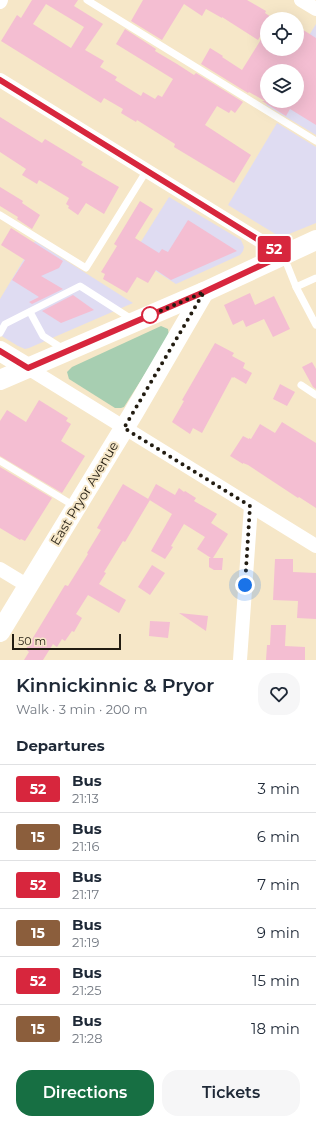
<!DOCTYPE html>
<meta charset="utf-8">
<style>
:root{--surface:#fff;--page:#f6f6f7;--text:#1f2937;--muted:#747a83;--line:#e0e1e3;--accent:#176f43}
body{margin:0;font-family:Montserrat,sans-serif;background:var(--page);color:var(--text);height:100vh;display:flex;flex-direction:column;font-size:15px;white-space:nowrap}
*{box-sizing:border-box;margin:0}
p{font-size:13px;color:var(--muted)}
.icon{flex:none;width:22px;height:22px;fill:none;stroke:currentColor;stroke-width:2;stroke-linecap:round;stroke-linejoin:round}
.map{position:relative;height:660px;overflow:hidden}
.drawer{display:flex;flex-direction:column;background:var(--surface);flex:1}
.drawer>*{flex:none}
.badge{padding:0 8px;border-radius:3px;font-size:14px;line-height:26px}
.tools{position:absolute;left:260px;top:12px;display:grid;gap:8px}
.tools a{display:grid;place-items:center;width:44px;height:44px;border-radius:50%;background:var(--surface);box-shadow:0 4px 16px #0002;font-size:20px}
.scale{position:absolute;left:12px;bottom:10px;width:109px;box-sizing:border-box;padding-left:4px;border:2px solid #221c11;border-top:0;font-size:11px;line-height:14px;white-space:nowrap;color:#221c11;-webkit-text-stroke:3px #f6e7c8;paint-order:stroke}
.you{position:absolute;width:20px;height:20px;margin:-10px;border:3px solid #fff;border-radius:50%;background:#1a73e8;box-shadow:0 0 0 6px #1a73e833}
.map>.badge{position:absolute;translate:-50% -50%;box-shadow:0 0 0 2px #fff}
h2{padding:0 16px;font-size:15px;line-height:36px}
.round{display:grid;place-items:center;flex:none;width:42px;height:42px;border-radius:16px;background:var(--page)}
.headline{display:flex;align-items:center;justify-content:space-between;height:68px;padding:0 16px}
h1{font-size:19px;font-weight:600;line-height:30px}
.action{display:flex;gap:8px;margin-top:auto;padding:8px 16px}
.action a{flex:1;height:46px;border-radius:16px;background:var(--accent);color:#fff;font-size:16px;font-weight:600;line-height:46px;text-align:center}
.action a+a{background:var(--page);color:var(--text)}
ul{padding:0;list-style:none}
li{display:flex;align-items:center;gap:12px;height:48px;padding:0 16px;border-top:1px solid var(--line)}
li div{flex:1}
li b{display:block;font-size:15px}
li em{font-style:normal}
li .badge{min-width:44px;font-weight:700;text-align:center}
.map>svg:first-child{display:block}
.commercial{fill:#dfdcf2}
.green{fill:#a7ceb1}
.building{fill:#f4bed2;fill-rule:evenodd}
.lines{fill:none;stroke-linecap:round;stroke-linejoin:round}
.lane{stroke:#fff;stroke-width:7}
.street{stroke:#fff;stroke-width:14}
.secondary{stroke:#fff;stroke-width:20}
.line-casing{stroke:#fff;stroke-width:9}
.line{stroke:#d7263d;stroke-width:6}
.walk{stroke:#221c11;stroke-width:4;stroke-dasharray:0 7.2}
.stop-dot{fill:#fff;stroke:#d7263d;stroke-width:2}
.labels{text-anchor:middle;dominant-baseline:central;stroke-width:4;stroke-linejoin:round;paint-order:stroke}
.street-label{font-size:13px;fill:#221c11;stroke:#f6e7c8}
</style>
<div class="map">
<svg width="316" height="660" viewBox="0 0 316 660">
<rect width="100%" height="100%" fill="#f6e7c8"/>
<g class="commercial">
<polygon points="316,24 316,135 266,105 269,101 297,101 297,71 287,71"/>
<polygon points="277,123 316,147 316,223 284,236 277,235 228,205"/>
<polygon points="169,197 241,240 244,247 243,251 240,255 176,284 132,256"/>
<polygon points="35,241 133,303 29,348 25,349 18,346 0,335 0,299"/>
</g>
<polygon class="green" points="161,326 168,329 169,336 124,407 121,408 115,408 69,379 67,372 72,367"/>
<g class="building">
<path d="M32,0h46l-4,6 29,18 -18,26 19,11 -4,6 17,10 -2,3 26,16 2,-4 12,7 3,-4 4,2 11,-18 -57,-35 9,-15 31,20 -1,2 22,13 17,11 2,-2 47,29 -8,11 -4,-3 -2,3 -12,-7 -12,19 46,30 -17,28 -60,-36 1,-3 -38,-24 -1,2 -15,-9 2,-4 -19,-11 -3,5 -100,-62 16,-26 4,3zM46,4l38,23 -13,21 -38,-24z"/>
<polygon points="143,0 247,0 266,11 265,13 271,17 270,19 267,19 267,25 258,40 222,17 222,18 206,9 202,16 184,4 162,40 131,21"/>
<path d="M297,26l19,12v87l-26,-16 -4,7 -24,-15h3l-16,-9 -1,1 -47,-29 9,-16 13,8 -1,1 20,13 25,-40v19h30zM267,71h30v30h-30z"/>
<polygon points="0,117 42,143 45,139 83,162 81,165 119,187 104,214 86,203 78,215 68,208 69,206 66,204 69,198 39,180 37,184 22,175 26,169 0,152"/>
<polygon points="0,187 23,201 22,203 40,215 32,229 17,219 18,217 0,206"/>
<polygon points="140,201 153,209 135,238 159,253 162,249 168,252 188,220 237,251 171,280 156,270 148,283 137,277 127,293 103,279 105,274 101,272 117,246 114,244"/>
<polygon points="11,228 63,261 59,268 41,276 63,289 32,304 29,302 39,297 12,280 25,260 1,245"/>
<polygon points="250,293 255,305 274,296 290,329 273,337 264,319 246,327 243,320 233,325 224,305"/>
<polygon points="73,295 94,310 61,323 42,311"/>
<polygon points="215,343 234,353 232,356 245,363 243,368 252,373 246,384 234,377 233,378 232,377 202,433 193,428 190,434 172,422 184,401 182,400"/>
<polygon points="312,362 316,369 316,389 313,387 302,367"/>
<polygon points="280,384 295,392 287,406 273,399"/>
<polygon points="39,400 68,418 66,421 71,424 61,441 85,456 62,493 0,456 0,421 7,410 26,422"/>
<polygon points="282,422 316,443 316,508 299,497 298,498 248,465 243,463 243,464 230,456 243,436 249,439 249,438 251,439 260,424 275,433"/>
<polygon points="0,467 52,498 25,541 21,539 20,540 0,528"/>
<polygon points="123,484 150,500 125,542 123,541 104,572 106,573 99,584 126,600 119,613 88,595 76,614 82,618 74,632 72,631 65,641 62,639 57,647 53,644 43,660 24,660 29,652 26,649 31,641 65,585 68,586 88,554 87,553 101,530 97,528"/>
<polygon points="156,484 175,495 179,488 184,492 185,491 196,498 194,501 217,514 211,523 228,534 213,558 223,558 222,570 214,570 209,567 209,558 211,558 197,549 205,537 184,524 171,546 173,547 165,559 151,551 172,514 148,499"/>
<polygon points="275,559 293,559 293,572 316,573 316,619 297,618 298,601 273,600"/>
<polygon points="152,565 165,573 150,595 138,587"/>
<polygon points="179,613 208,616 206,631"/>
<polygon points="150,621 170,622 168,638 149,636"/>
<polygon points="271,625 286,625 285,646 305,647 305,660 266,660 267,645 270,645"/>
</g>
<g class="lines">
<g class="lane">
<polyline points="87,0 316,141"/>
<polyline points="0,215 86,268 147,170"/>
<polyline points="284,257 296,287"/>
<polyline points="316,278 296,287 316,325"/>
<polyline points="30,312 43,336 65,350"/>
<polyline points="0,333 5,324 80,286 133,320"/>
<polyline points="301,385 316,395"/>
<polyline points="0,461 76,507"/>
</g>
<g class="street">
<polyline points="301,0 316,9"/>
<polyline points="0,2 1,0"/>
<polyline points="0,80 283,255"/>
<polyline points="28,368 316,546"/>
<polyline points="0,569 28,586"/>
<polyline points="240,660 251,506"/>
</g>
<g class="secondary">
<polyline points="0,351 28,368"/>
<polyline points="0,380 204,292 316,240"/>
<polyline points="0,632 134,412 204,292"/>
</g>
</g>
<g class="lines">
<defs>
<polyline id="line" points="0,80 283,255 204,292 28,368 0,351"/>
</defs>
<use href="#line" class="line-casing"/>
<use href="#line" class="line"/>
<polyline class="walk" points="150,315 149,316 204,292 124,428 250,506 245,585"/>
</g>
<circle class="stop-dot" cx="150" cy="315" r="8"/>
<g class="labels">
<g class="street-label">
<text transform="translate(84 493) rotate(-59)">East Pryor Avenue</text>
</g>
</g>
</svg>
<div class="tools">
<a><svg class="icon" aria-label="locate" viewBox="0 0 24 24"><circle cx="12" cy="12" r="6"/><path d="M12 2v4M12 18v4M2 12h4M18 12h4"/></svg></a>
<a><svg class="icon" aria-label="layers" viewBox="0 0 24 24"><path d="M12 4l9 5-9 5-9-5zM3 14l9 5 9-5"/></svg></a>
</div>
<div class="scale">50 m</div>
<div class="you" style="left:245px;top:585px"></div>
<b class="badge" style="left:274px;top:249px;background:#d7263d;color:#fff">52</b>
</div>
<section class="drawer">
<div class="headline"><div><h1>Kinnickinnic &amp; Pryor</h1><p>Walk · 3 min · 200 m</p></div><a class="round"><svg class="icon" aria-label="heart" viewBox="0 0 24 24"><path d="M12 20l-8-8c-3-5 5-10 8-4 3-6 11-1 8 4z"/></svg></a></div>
<h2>Departures</h2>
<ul>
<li><span class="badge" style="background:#d7263d;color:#fff">52</span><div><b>Bus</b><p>21:13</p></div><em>3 min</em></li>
<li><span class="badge" style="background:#8b5e3c;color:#fff">15</span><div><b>Bus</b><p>21:16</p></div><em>6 min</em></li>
<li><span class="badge" style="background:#d7263d;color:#fff">52</span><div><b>Bus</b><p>21:17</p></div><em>7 min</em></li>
<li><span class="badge" style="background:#8b5e3c;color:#fff">15</span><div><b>Bus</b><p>21:19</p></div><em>9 min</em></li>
<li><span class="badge" style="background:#d7263d;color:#fff">52</span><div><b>Bus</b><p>21:25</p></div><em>15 min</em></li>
<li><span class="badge" style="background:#8b5e3c;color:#fff">15</span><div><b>Bus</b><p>21:28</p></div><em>18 min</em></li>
</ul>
<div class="action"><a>Directions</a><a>Tickets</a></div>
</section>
